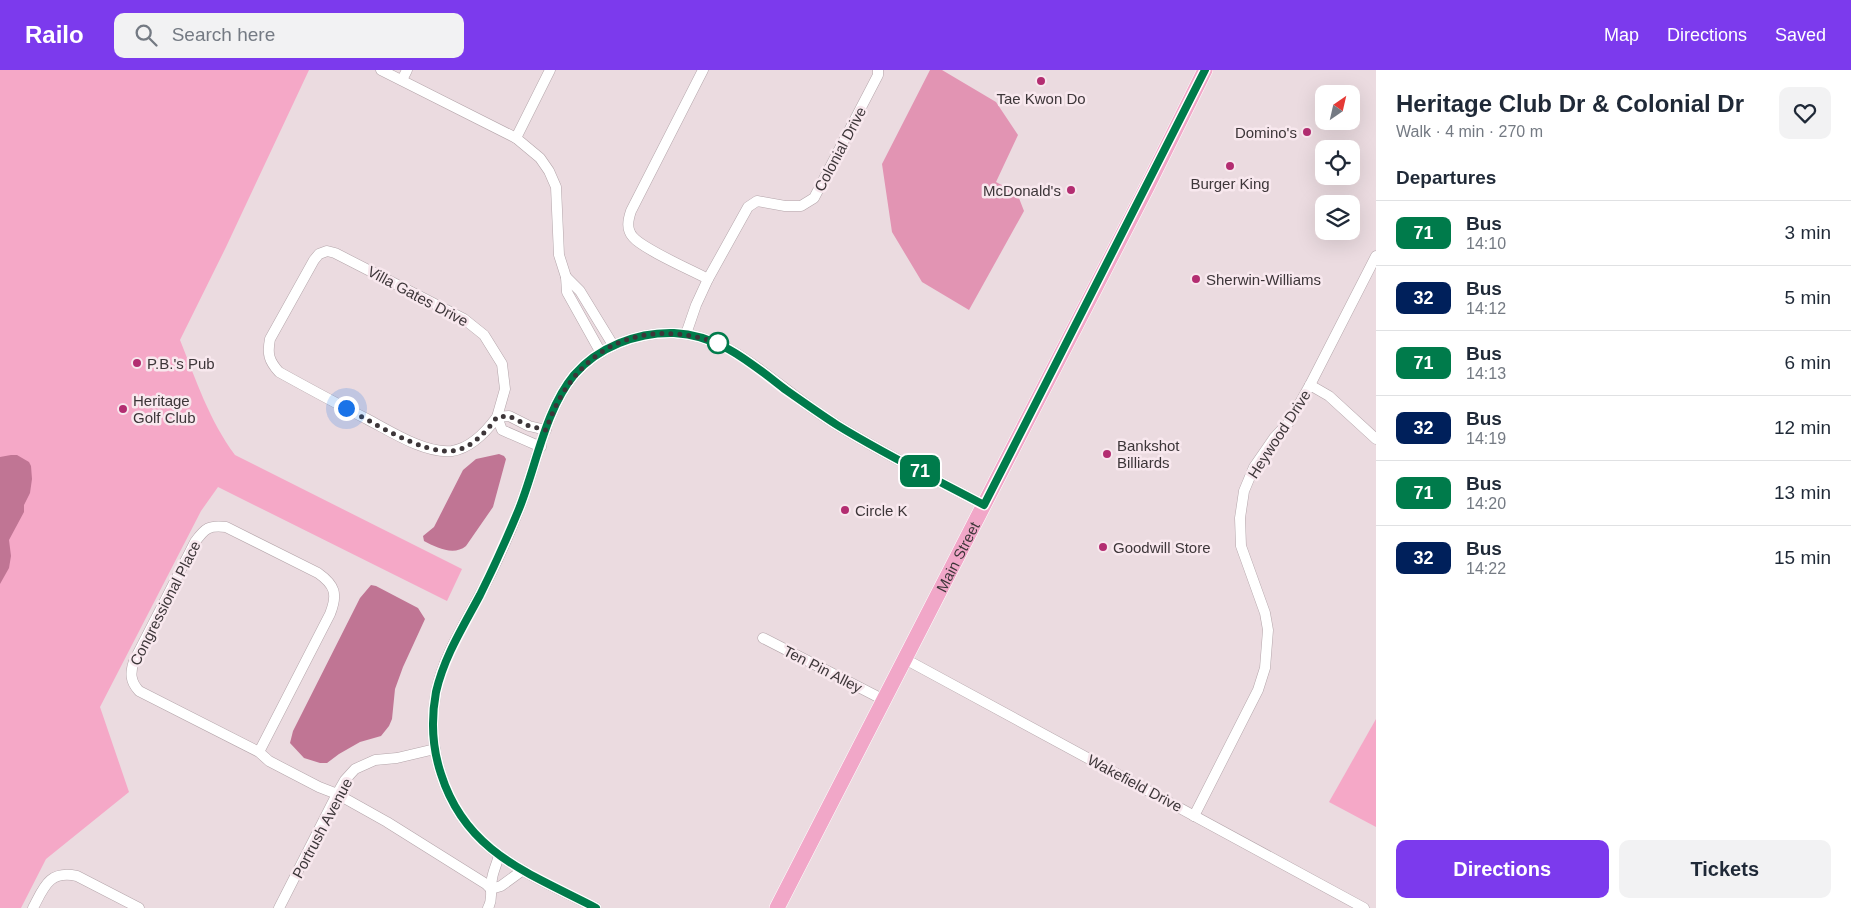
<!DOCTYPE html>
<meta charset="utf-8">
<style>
:root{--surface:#fff;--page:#f2f2f3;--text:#1f2937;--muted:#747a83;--line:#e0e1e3;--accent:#7c3aed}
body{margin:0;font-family:Arial,sans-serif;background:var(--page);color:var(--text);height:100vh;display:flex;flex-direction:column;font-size:19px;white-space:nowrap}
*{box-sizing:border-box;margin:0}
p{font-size:16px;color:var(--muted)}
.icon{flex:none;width:28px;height:28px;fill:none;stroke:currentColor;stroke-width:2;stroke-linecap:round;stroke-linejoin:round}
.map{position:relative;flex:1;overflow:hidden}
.drawer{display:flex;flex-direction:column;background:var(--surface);width:475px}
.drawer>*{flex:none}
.badge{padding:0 10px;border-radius:8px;font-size:18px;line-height:32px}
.needle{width:32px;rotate:34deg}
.controls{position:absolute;left:1315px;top:15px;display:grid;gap:10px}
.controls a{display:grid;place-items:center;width:45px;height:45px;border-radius:10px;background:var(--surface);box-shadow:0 5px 20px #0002;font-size:25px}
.you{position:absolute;width:25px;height:25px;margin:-12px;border:4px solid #fff;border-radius:50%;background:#1a73e8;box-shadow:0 0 0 8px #1a73e833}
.map>.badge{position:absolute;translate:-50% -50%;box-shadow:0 0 0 2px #fff}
h2{padding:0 20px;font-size:19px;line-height:45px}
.round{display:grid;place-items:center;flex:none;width:52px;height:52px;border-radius:10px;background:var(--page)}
.headline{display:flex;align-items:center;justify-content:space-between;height:85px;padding:0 20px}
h1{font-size:24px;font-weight:600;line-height:38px}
.primary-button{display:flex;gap:10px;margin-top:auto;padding:10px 20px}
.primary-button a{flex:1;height:58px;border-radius:10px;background:var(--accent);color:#fff;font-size:20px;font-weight:600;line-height:58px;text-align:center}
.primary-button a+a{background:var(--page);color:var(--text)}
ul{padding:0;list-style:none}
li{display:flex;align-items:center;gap:15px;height:65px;padding:0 20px;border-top:1px solid var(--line)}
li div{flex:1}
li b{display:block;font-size:19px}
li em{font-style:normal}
li .badge{min-width:55px;font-weight:700;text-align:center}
header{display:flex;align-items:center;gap:30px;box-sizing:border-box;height:70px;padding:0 25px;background:var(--accent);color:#fff}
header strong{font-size:24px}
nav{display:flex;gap:28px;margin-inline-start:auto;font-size:18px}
.search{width:350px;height:45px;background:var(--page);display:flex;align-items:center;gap:12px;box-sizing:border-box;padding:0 18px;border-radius:10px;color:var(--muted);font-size:19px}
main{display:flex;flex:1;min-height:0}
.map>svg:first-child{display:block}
.green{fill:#f5a8c7}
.forest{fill:#e294b3}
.water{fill:#c07594}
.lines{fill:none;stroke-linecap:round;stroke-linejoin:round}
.street-casing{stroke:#b4a5aa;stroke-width:11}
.primary-casing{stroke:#fff;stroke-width:16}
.street{stroke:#fff;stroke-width:10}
.primary{stroke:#f1a7c8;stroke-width:15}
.line-casing{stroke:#fff;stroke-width:11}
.line{stroke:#007b4b;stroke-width:8}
.walk{stroke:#3d3639;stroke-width:5;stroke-dasharray:0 9}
.poi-dot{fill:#b32d71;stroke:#f8e8ee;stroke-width:2}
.stop-dot{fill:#fff;stroke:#007b4b;stroke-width:2.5}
.labels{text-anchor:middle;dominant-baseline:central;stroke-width:5;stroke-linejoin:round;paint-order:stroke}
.poi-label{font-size:15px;fill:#3d3639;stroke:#f8e8ee;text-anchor:start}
.street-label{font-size:15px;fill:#3d3639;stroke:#f8e8ee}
</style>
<header>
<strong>Railo</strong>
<div class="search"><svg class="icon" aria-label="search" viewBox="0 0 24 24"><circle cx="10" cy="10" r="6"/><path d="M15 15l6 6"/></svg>Search here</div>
<nav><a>Map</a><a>Directions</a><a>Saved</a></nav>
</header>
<main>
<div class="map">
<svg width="1376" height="838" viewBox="0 0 1376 838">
<rect width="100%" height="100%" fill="#ebdbe0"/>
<g class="green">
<path d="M0,0h309l-83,177 -46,93c16,40 29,80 55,115l227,114 -15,32 -229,-114 -17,24 -101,196 29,85 -83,67 -25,49h-21z"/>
<polygon points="1376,649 1376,757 1329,732"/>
</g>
<polygon class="forest" points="930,0 942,0 996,32 1018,65 996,112 1017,123 1024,141 969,240 922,212 892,162 882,94"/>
<g class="water">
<path d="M499,384l5,2 2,3 -13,48 -27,39c-12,10 -29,2 -42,-5l-1,-5 11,-9 29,-57 13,-11z"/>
<polygon points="11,385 17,385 29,392 31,396 32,409 30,423 24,435 24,442 9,470 11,486 9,498 0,514 0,387"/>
<polygon points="371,515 376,516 418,538 425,549 403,597 395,619 392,649 389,656 381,666 360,672 339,684 327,693 320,693 304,688 290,673 293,661 360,528"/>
</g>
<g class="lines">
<defs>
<g id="street">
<polyline points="381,0 516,68 540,88 549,101 556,117 559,185 566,207 567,222 601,283"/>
<path d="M703,0l-72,141c-3,9 -5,18 2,26 10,12 58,33 75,42"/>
<polyline points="402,10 407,0"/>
<polyline points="516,68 550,0"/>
<polyline points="566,207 580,221 613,275"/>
<polyline points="686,264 696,235 708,209 748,137 757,131 785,136 801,136 814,128 878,5 878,0"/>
<polyline points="1310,315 1329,326 1376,369"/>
<path d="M497,347c-11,15 -26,31 -45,34 -27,3 -62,-20 -85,-32 -30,-15 -59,-31 -88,-47 -10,-11 -12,-18 -9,-33l44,-79 5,-6 8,-3 8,2 129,66 20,16 18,29 3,25 -8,28 5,13 39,17"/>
<polyline points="497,347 509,346 529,356 546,360"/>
<polyline points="763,568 884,630"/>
<polyline points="905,589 1364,838"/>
<path d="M259,682l71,-138c8,-20 5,-29 -12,-41l-92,-46c-17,-2 -21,1 -31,15l-61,119c-4,12 -4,20 5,30l120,61 10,9 50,26 18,7 50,28 99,62 5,5"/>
<polyline points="1194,746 1258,620 1265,598 1268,560 1265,543 1241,476 1240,448 1244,421 1254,397 1274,368 1290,351 1310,315 1376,186"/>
<polyline points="491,819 501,816 523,800"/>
<path d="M33,838c11,-21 16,-38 44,-32l62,32"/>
<polyline points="279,838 337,724 345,710 355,699 375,690 397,688 435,679"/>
<path d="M488,838c6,-11 1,-17 4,-29 1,-8 5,-15 7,-24"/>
<path d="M596,838c-66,-34 -131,-56 -155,-134 -9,-27 -10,-55 -5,-82 7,-34 25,-62 41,-92 16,-29 30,-60 42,-91 17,-42 26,-99 55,-134 24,-28 63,-43 100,-42 44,2 75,28 108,53 18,14 36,27 55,39 47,29 98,54 147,80"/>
</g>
<g id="primary">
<path id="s1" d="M777,838l370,-721 58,-117"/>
</g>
</defs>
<use href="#street" class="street-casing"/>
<use href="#primary" class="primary-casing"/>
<use href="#street" class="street"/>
<use href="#primary" class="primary"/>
</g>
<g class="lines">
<defs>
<path id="line" d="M596,838c-67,-35 -130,-55 -155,-134 -9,-27 -10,-55 -5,-82 8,-35 27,-65 44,-97 14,-28 27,-57 39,-86 17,-42 26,-99 55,-134 24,-28 63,-43 100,-42 46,2 78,31 112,57 17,12 34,24 51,35 47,29 98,54 147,80l221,-435"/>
</defs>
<use href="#line" class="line-casing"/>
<use href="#line" class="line"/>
<path class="walk" d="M346,338c26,14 77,46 106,43 19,-2 34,-19 45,-34l12,-1 20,10 17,4c28,-83 95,-116 177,-85l-5,-2"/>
</g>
<g class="poi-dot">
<circle cx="1041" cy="11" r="5"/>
<circle cx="1307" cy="62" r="5"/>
<circle cx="1230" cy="96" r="5"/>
<circle cx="1071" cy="120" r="5"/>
<circle cx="1196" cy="209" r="5"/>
<circle cx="137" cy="293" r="5"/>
<circle cx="123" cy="339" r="5"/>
<circle cx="1107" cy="384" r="5"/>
<circle cx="845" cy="440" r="5"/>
<circle cx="1103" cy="477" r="5"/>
</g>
<circle class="stop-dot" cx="718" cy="273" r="10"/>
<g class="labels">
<g class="poi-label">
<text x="1041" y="28" text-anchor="middle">Tae Kwon Do</text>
<text x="1297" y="62" text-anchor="end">Domino's</text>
<text x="1230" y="113" text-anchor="middle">Burger King</text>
<text x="1061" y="120" text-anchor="end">McDonald's</text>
<text x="1206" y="209">Sherwin-Williams</text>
<text x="147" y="293">P.B.'s Pub</text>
<text x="133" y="330">Heritage<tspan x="133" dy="17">Golf Club</tspan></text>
<text x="1117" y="375">Bankshot<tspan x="1117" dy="17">Billiards</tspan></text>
<text x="855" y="440">Circle K</text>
<text x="1113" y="477">Goodwill Store</text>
</g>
<g class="street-label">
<text transform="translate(840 79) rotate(-62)">Colonial Drive</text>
<text transform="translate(418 226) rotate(28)">Villa Gates Drive</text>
<text transform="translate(1279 364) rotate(-57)">Heywood Drive</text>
<text stroke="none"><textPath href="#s1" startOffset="395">Main Street</textPath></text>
<text transform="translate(165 533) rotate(-63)">Congressional Place</text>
<text transform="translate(823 599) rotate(27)">Ten Pin Alley</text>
<text transform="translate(1135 713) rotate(28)">Wakefield Drive</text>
<text transform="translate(322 758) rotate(-62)">Portrush Avenue</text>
</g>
</g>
</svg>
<div class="controls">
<a><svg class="needle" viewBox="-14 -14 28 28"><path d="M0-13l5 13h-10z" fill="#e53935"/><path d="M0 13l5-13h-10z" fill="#747a83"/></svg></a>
<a><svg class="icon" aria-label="locate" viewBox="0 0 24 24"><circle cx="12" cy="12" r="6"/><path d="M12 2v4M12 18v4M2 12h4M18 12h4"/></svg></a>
<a><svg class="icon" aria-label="layers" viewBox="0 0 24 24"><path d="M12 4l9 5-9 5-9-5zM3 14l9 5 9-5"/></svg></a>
</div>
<div class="you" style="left:346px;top:338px"></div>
<b class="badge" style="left:920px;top:401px;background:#007b4b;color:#fff">71</b>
</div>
<section class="drawer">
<div class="headline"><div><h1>Heritage Club Dr &amp; Colonial Dr</h1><p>Walk · 4 min · 270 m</p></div><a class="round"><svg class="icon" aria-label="heart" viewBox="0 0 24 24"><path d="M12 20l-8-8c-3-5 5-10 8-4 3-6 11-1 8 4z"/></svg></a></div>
<h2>Departures</h2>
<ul>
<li><span class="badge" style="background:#007b4b;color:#fff">71</span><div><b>Bus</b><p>14:10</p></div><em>3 min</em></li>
<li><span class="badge" style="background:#00205b;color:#fff">32</span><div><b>Bus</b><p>14:12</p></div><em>5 min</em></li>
<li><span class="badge" style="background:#007b4b;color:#fff">71</span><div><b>Bus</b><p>14:13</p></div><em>6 min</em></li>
<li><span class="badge" style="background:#00205b;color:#fff">32</span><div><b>Bus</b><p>14:19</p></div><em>12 min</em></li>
<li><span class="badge" style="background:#007b4b;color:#fff">71</span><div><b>Bus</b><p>14:20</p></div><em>13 min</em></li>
<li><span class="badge" style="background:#00205b;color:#fff">32</span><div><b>Bus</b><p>14:22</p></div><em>15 min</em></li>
</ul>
<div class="primary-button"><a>Directions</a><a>Tickets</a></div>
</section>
</main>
